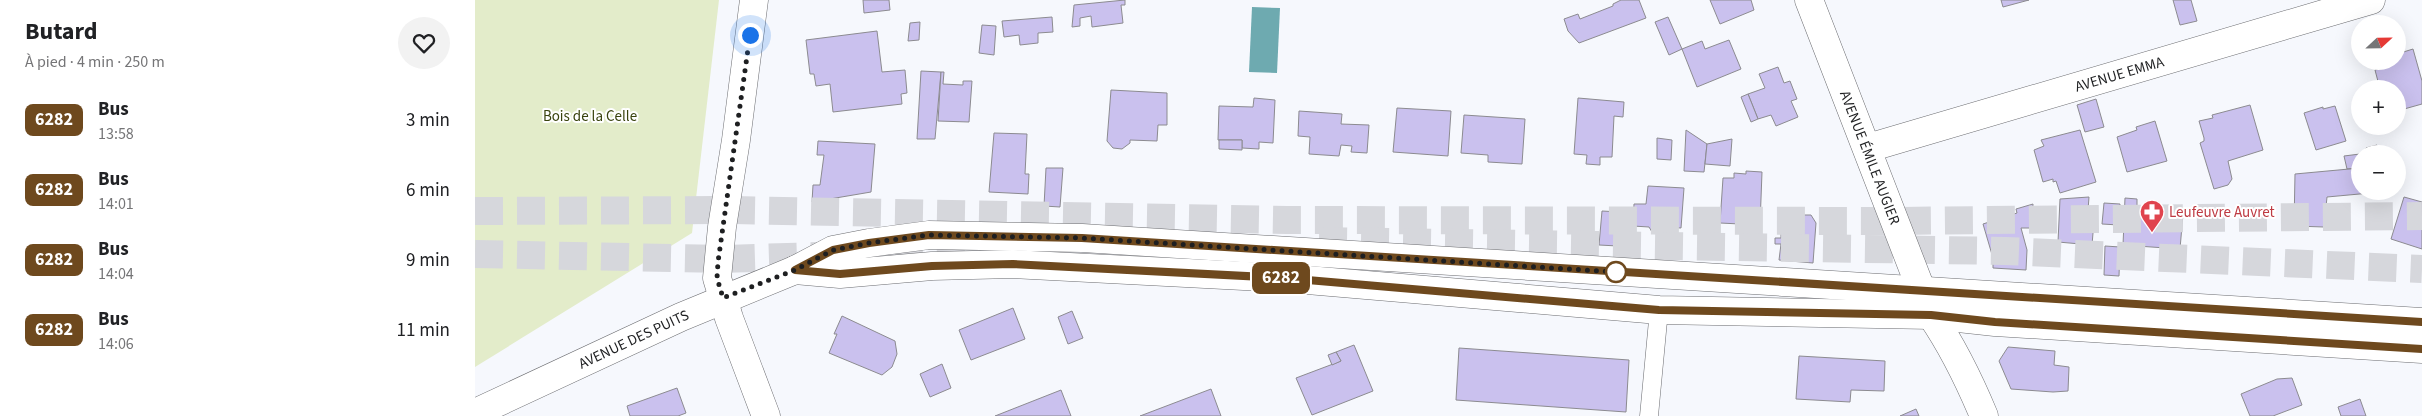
<!DOCTYPE html>
<html lang="fr">
<meta charset="utf-8">
<style>
:root{--surface:#fff;--page:#f2f2f2;--text:#202124;--muted:#757577}
body{margin:0;font-family:"Source Sans 3",sans-serif;background:var(--page);color:var(--text);height:100vh;display:flex;flex-direction:column;font-size:19px;white-space:nowrap}
*{box-sizing:border-box;margin:0}
p{font-size:16px;color:var(--muted)}
.icon{flex:none;width:28px;height:28px;fill:none;stroke:currentColor;stroke-width:2;stroke-linecap:round;stroke-linejoin:round}
.map{position:relative;flex:1;overflow:hidden}
.details{display:flex;flex-direction:column;background:var(--surface);width:475px}
.details>*{flex:none}
.badge{padding:0 10px;border-radius:8px;font-size:18px;line-height:32px}
.needle{width:32px;rotate:68deg}
.fabs{position:absolute;left:1876px;top:15px;display:grid;gap:10px}
.fabs a{display:grid;place-items:center;width:55px;height:55px;border-radius:50%;background:var(--surface);box-shadow:0 5px 20px #0002;font-size:25px}
.you{position:absolute;width:25px;height:25px;margin:-12px;border:4px solid #fff;border-radius:50%;background:#1a73e8;box-shadow:0 0 0 8px #1a73e833}
.map>.badge{position:absolute;translate:-50% -50%;box-shadow:0 0 0 2px #fff}
.round{display:grid;place-items:center;flex:none;width:52px;height:52px;border-radius:26px;background:var(--page)}
.head{display:flex;align-items:center;justify-content:space-between;height:85px;padding:0 25px}
h1{font-size:24px;font-weight:700;line-height:38px}
ul{padding:0;list-style:none}
li{display:flex;align-items:center;gap:15px;height:70px;padding:0 25px}
li div{flex:1}
li b{display:block;font-size:19px}
li em{font-style:normal}
li .badge{min-width:55px;font-weight:700;text-align:center}
main{display:flex;flex:1;min-height:0}
.map>svg:first-child{display:block}
.green{fill:#e3ecca}
.water{fill:#6eaab0}
.building{fill:#cac1ee;stroke:#8c8b90}
.lines{fill:none;stroke-linecap:round;stroke-linejoin:round}
.highway-tunnel{stroke:#d6d7dc;stroke-width:28;stroke-dasharray:28 14;stroke-linecap:butt}
.lane-casing{stroke:#6c6d71;stroke-width:19}
.street-casing{stroke:#6c6d71;stroke-width:29}
.secondary-casing{stroke:#6c6d71;stroke-width:29}
.lane{stroke:#fff;stroke-width:18}
.street{stroke:#fff;stroke-width:28}
.secondary{stroke:#fff;stroke-width:28}
.line-casing{stroke:#fff;stroke-width:11}
.line{stroke:#6e491e;stroke-width:8}
.walk{stroke:#1e1f21;stroke-width:5;stroke-dasharray:0 9}
.stop-dot{fill:#fff;stroke:#6e491e;stroke-width:2.5}
.labels{text-anchor:middle;dominant-baseline:central;stroke-width:4;stroke-linejoin:round;paint-order:stroke}
.street-label{font-size:15px;fill:#1e1f21;stroke:#fff}
.park-label{font-size:15px;fill:#39430e;stroke:#fff}
.health-label{font-size:15px;fill:#be3a42;stroke:#fff;text-anchor:start}
</style>
<main>
<section class="details">
<div class="head"><div><h1>Butard</h1><p>À pied · 4 min · 250 m</p></div><a class="round"><svg class="icon" aria-label="heart" viewBox="0 0 24 24"><path d="M12 20l-8-8c-3-5 5-10 8-4 3-6 11-1 8 4z"/></svg></a></div>
<ul>
<li><span class="badge" style="background:#6e491e;color:#fff">6282</span><div><b>Bus</b><p>13:58</p></div><em>3 min</em></li>
<li><span class="badge" style="background:#6e491e;color:#fff">6282</span><div><b>Bus</b><p>14:01</p></div><em>6 min</em></li>
<li><span class="badge" style="background:#6e491e;color:#fff">6282</span><div><b>Bus</b><p>14:04</p></div><em>9 min</em></li>
<li><span class="badge" style="background:#6e491e;color:#fff">6282</span><div><b>Bus</b><p>14:06</p></div><em>11 min</em></li>
</ul>
</section>
<div class="map">
<svg width="1947" height="416" viewBox="0 0 1947 416">
<rect width="100%" height="100%" fill="#f6f8fd"/>
<polygon class="green" points="0,0 244,0 217,233 0,367"/>
<polygon class="water" points="777,7 805,8 802,73 774,72"/>
<g class="building">
<polygon points="388,0 414,0 415,10 389,13"/>
<polygon points="650,0 650,5 646,5 648,23 617,27 616,16 605,18 605,26 597,27 599,5"/>
<polygon points="1146,0 1164,0 1171,18 1104,43 1093,31 1089,19 1103,14 1105,19 1138,6 1138,4"/>
<polygon points="1235,0 1276,0 1279,10 1245,24"/>
<polygon points="1526,0 1554,0 1528,7"/>
<polygon points="1698,0 1716,0 1722,21 1705,25"/>
<polygon points="577,17 578,32 563,33 563,43 545,45 544,35 529,37 527,21"/>
<polygon points="1193,17 1207,49 1194,55 1180,22"/>
<polygon points="445,22 444,40 433,41 435,23"/>
<polygon points="507,25 521,26 519,55 504,53"/>
<polygon points="402,31 407,72 430,70 432,93 426,94 427,104 358,112 355,84 341,86 339,74 335,74 331,40"/>
<polygon points="1254,40 1266,69 1222,87 1207,49 1227,41 1230,49"/>
<polygon points="1938,49 1947,81 1947,104 1922,111 1922,89 1905,89 1900,70 1908,68 1906,61 1922,61 1922,54"/>
<polygon points="1303,67 1309,83 1315,81 1322,99 1316,101 1323,117 1301,126 1296,115 1283,119 1273,94 1290,88 1284,74"/>
<polygon points="446,71 466,72 460,139 442,139"/>
<polygon points="466,72 469,72 468,84 488,85 488,81 497,81 494,122 463,121"/>
<polygon points="636,90 692,93 692,125 683,125 682,141 655,140 655,143 647,149 638,148 632,141"/>
<polygon points="1273,94 1283,119 1276,122 1266,97"/>
<polygon points="779,98 800,100 798,143 784,142 784,149 767,148 767,140 743,140 744,106 778,107"/>
<polygon points="1103,98 1149,102 1148,117 1139,116 1137,157 1125,157 1125,165 1111,164 1112,155 1099,154"/>
<polygon points="1621,99 1629,127 1610,132 1602,105"/>
<polygon points="1775,105 1788,150 1753,161 1757,179 1753,185 1739,189 1725,143 1729,141 1729,138 1724,121 1738,118 1737,115"/>
<polygon points="1860,106 1871,141 1841,150 1829,113 1848,107 1848,109"/>
<polygon points="922,108 976,111 973,156 918,152"/>
<polygon points="824,111 867,114 866,124 894,125 892,153 876,152 877,146 866,145 864,156 834,154 835,137 823,136"/>
<polygon points="989,115 1050,119 1047,164 1013,162 1013,155 986,153"/>
<polygon points="1680,121 1692,161 1652,172 1642,137 1662,130 1661,127"/>
<polygon points="1211,130 1232,144 1229,172 1209,171"/>
<polygon points="1605,130 1621,182 1585,193 1581,181 1578,182 1578,179 1568,182 1559,150 1569,146 1566,140"/>
<polygon points="519,133 552,134 550,174 554,174 553,194 514,192"/>
<polygon points="1182,138 1197,140 1196,160 1182,159"/>
<polygon points="1257,139 1255,166 1230,164 1232,144"/>
<polygon points="744,140 767,140 767,150 744,149"/>
<polygon points="343,141 400,144 396,192 337,202 338,185 345,185 349,155 342,155"/>
<polygon points="1902,145 1904,154 1887,154 1892,153 1891,148"/>
<polygon points="1885,154 1885,168 1872,169 1869,156"/>
<polygon points="571,168 588,168 585,207 569,206"/>
<polygon points="1885,168 1885,191 1906,192 1852,197 1849,227 1819,226 1820,174"/>
<polygon points="1271,171 1287,172 1285,225 1245,223 1248,178 1259,178 1259,173 1271,174"/>
<polygon points="1173,186 1209,188 1206,228 1191,227 1187,232 1177,232 1174,227 1158,226 1159,204 1171,204"/>
<polygon points="1614,197 1613,210 1620,209 1617,245 1583,242 1585,199"/>
<polygon points="1929,197 1947,202 1947,249 1916,239"/>
<polygon points="1650,198 1662,199 1662,211 1708,214 1705,249 1648,245"/>
<polygon points="1629,203 1645,204 1644,225 1627,224"/>
<polygon points="1558,204 1557,228 1546,228 1552,250 1551,270 1518,268 1518,258 1508,224 1542,213 1541,209"/>
<polygon points="1127,211 1145,212 1143,246 1124,245"/>
<polygon points="1321,215 1336,215 1341,223 1338,263 1304,260 1306,244 1300,244 1300,238 1306,238 1306,229 1320,229"/>
<polygon points="1630,246 1645,247 1644,276 1629,275"/>
<polygon points="538,308 550,339 496,360 484,330"/>
<polygon points="597,311 608,338 593,344 583,317"/>
<polygon points="367,316 420,341 422,354 417,367 407,375 354,353 362,334 359,334"/>
<polygon points="879,345 898,391 837,415 821,378 866,361 861,352"/>
<polygon points="1533,347 1580,351 1579,365 1594,367 1593,391 1578,392 1536,389 1524,361"/>
<polygon points="984,348 1154,360 1151,412 981,400"/>
<polygon points="861,352 866,361 857,365 853,355"/>
<polygon points="1324,356 1410,361 1409,391 1376,390 1375,402 1321,399"/>
<polygon points="467,364 476,388 455,397 445,374"/>
<polygon points="1817,378 1827,405 1798,416 1775,416 1766,394 1802,379"/>
<polygon points="202,388 211,413 203,416 155,416 152,406"/>
<polygon points="736,389 746,416 665,416"/>
<polygon points="586,390 596,416 520,416"/>
<polygon points="1885,399 1891,416 1866,416 1863,407"/>
<polygon points="1441,409 1444,416 1425,416"/>
</g>
<g class="lines">
<g class="highway-tunnel">
<polyline points="0,211 259,210 812,220 1415,221 1947,216"/>
<polyline points="844,241 1530,251 1947,269"/>
<polyline points="0,254 248,259 561,249"/>
</g>
<defs>
<polyline id="lane" points="1174,416 1184,310"/>
<g id="street">
<polyline points="279,0 261,140 247,227 242,278 254,318 291,416"/>
<path id="s1" d="M1334,0l122,315c22,32 38,65 53,101"/>
<path id="s2" d="M1393,148l503,-148"/>
</g>
<g id="secondary">
<polyline points="320,270 365,274 457,266 538,264 809,278 1184,310 1456,315 1520,322 1947,349"/>
<path id="s3" d="M0,413l206,-96 114,-47 38,-20 36,-7 60,-8 153,3 1340,84"/>
</g>
</defs>
<use href="#lane" class="lane-casing"/>
<use href="#street" class="street-casing"/>
<use href="#secondary" class="secondary-casing"/>
<use href="#lane" class="lane"/>
<use href="#street" class="street"/>
<use href="#secondary" class="secondary"/>
</g>
<g class="lines">
<defs>
<polyline id="line" points="1947,322 607,238 454,235 394,243 358,250 320,270 365,274 457,266 538,264 809,278 1184,310 1456,315 1520,322 1947,349"/>
</defs>
<use href="#line" class="line-casing"/>
<use href="#line" class="line"/>
<polyline class="walk" points="275,35 243,262 242,278 248,298 320,270 358,250 394,243 454,235 607,238 1141,272"/>
</g>
<defs>
<symbol id="pharmacy-pin" viewBox="-11 -11 22 30"><path d="M0 17L-7.5 6A9.5 9.5 0 1 1 7.5 6Z" fill="#e0444e" stroke="#fff"/><path d="M-2-6h4v4h4v4h-4v4h-4v-4h-4v-4h4Z" fill="#fff"/></symbol>
</defs>
<g fill-rule="evenodd">
<use href="#pharmacy-pin" x="1663" y="198" width="28" height="38"/>
</g>
<circle class="stop-dot" cx="1141" cy="272" r="10"/>
<g class="labels">
<g class="street-label">
<text stroke="none"><textPath href="#s2" startOffset="262">AVENUE EMMA</textPath></text>
<text stroke="none"><textPath href="#s1" startOffset="169">AVENUE ÉMILE AUGIER</textPath></text>
<text stroke="none"><textPath href="#s3" startOffset="175">AVENUE DES PUITS</textPath></text>
</g>
<g class="park-label">
<text x="115" y="116">Bois de la Celle</text>
</g>
<g class="health-label">
<text x="1694" y="212">Leufeuvre Auvret</text>
</g>
</g>
</svg>
<div class="fabs">
<a><svg class="needle" viewBox="-14 -14 28 28"><path d="M0-13l5 13h-10z" fill="#e53935"/><path d="M0 13l5-13h-10z" fill="#757577"/></svg></a>
<a>+</a>
<a>−</a>
</div>
<div class="you" style="left:275px;top:35px"></div>
<b class="badge" style="left:806px;top:278px;background:#6e491e;color:#fff">6282</b>
</div>
</main>
